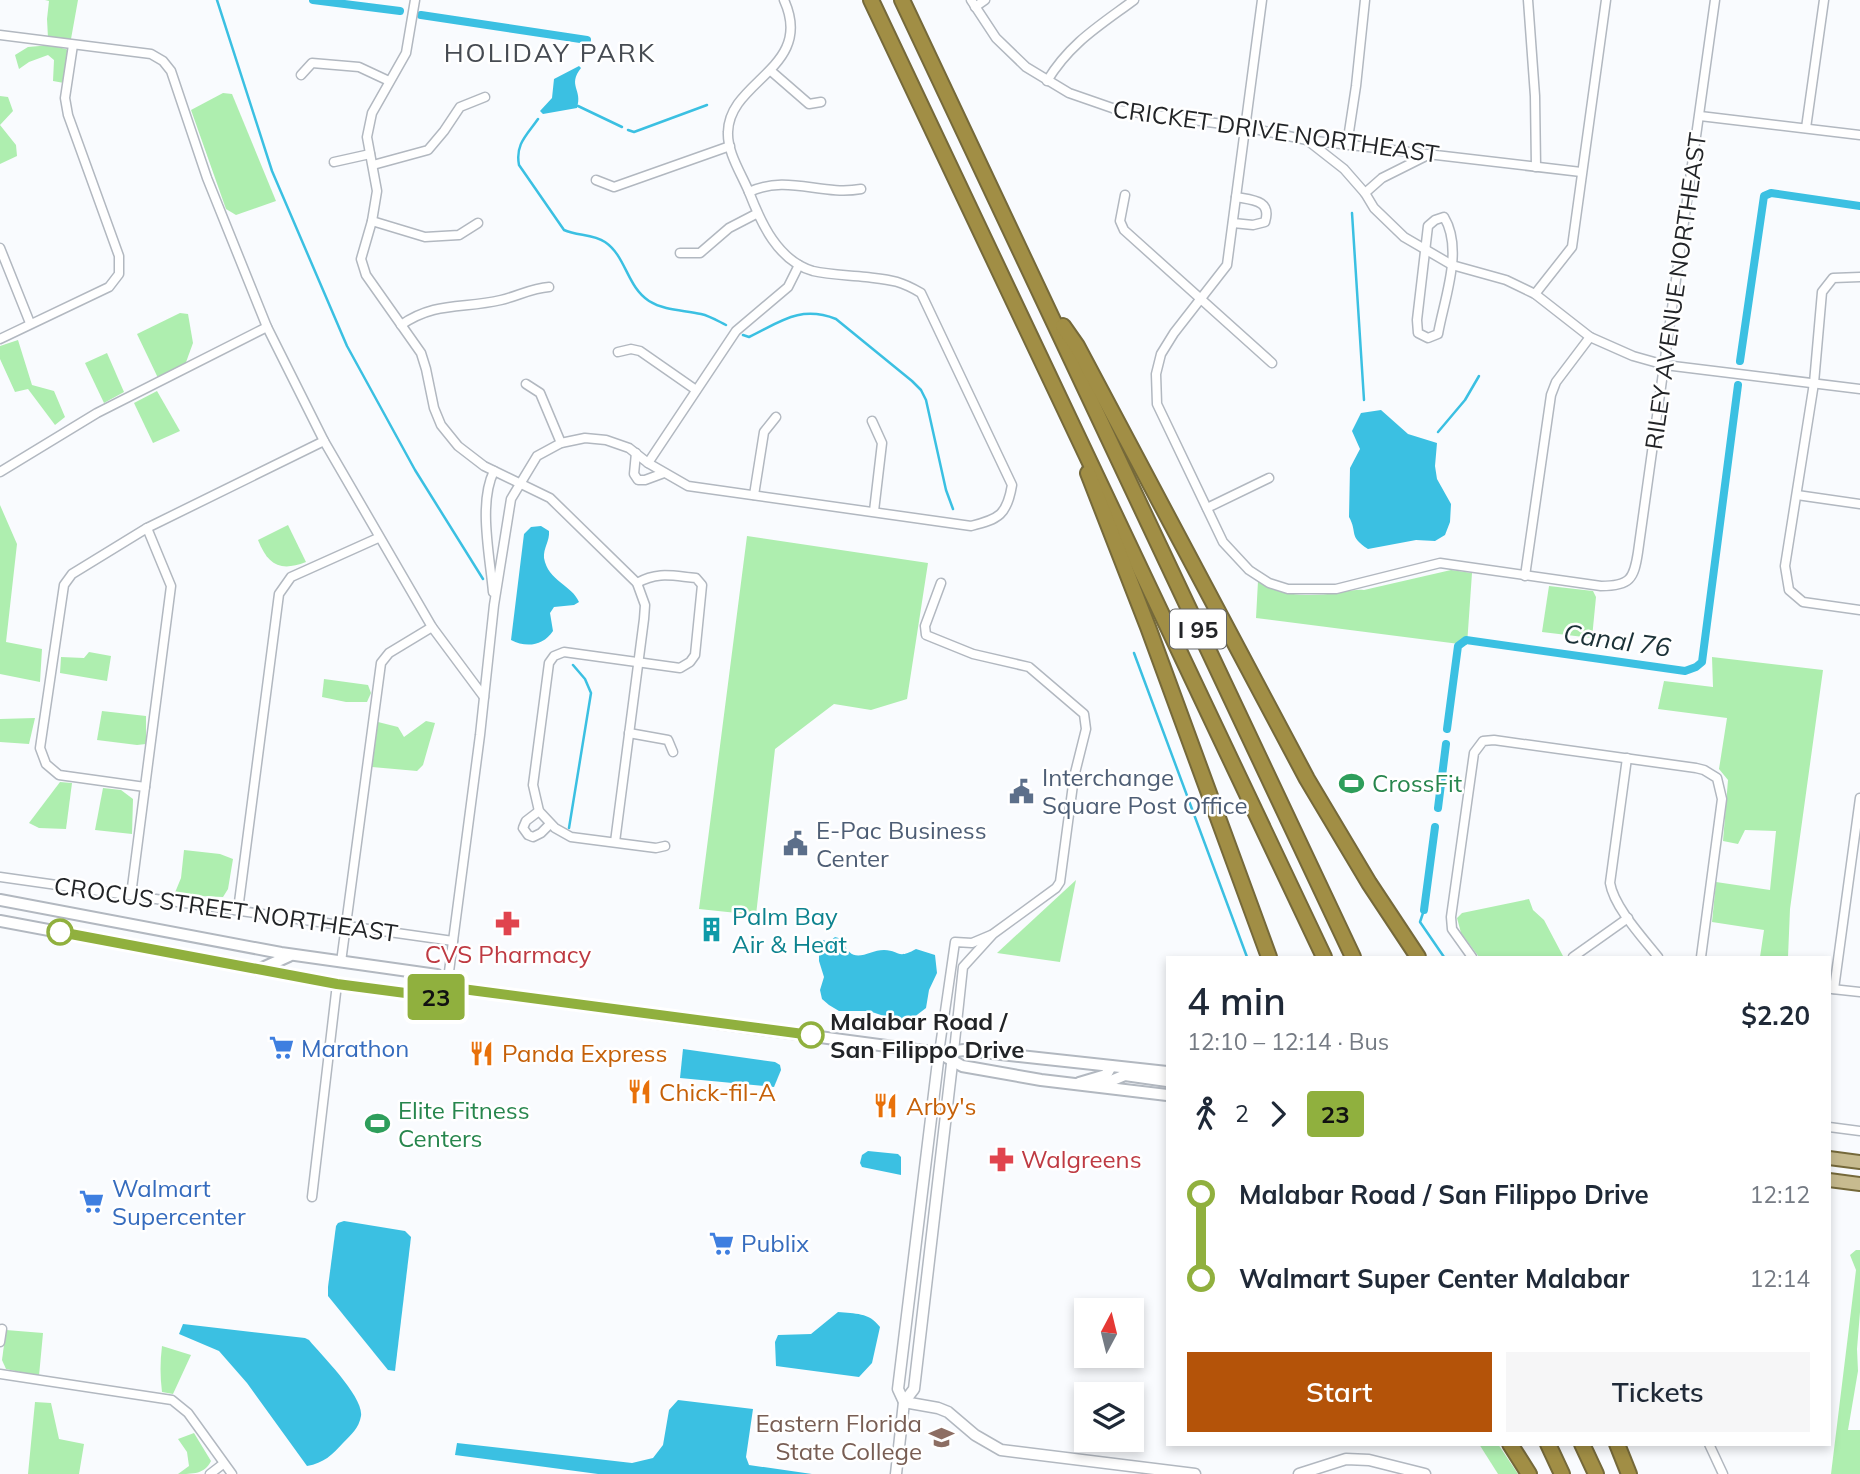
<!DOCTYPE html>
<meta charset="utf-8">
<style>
:root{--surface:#fff;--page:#f6f6f7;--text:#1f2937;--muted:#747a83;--accent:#b45309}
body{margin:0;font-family:Mulish,sans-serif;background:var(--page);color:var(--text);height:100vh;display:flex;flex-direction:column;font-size:26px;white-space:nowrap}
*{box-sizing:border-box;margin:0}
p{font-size:23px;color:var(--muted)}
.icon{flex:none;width:38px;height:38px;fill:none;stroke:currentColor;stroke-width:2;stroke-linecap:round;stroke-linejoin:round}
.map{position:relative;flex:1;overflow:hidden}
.details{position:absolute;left:1166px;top:956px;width:665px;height:490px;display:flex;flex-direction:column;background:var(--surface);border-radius:0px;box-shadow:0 4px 10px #0003}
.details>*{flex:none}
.badge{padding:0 14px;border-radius:5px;font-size:24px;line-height:46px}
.needle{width:46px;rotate:7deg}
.tools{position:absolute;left:1074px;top:1298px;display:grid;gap:14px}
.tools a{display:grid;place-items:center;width:70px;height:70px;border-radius:0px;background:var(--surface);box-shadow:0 4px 10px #0003;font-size:35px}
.map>.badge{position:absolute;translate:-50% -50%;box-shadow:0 0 0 4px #fff}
.legs{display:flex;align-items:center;gap:10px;height:77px;padding:0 21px;font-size:23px}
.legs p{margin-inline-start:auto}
.summary{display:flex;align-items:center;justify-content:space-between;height:119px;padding:0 21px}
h1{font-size:38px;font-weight:600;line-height:52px}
.button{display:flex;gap:14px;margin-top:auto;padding:14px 21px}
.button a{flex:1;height:80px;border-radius:0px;background:var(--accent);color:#fff;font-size:28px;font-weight:600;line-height:80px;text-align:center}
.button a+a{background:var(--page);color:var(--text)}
ul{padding:0 21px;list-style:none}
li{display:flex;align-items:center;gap:24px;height:84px;font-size:26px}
li i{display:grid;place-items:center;width:10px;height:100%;margin:0 9px;background:currentColor}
li i::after{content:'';width:18px;height:18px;margin:-9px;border:5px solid;border-radius:50%;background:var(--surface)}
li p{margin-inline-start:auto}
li:first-child i{background:linear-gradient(#0000 50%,currentColor 0)}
li:last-child i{background:linear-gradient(currentColor 50%,#0000 0)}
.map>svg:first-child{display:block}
.green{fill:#aeeeaf}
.water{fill:#3bc0e2}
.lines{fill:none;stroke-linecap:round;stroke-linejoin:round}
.stream{stroke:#3bc0e2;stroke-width:2.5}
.canal{stroke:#3bc0e2;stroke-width:8}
.minor-casing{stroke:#b2b8c0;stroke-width:11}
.tertiary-casing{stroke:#b2b8c0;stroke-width:13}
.secondary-casing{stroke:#b2b8c0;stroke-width:14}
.primary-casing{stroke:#75693a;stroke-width:16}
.motorway-casing{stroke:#75693a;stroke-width:18}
.minor{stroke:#fff;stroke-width:8}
.tertiary{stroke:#fff;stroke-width:10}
.secondary{stroke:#fff;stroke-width:10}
.primary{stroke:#c7bb8f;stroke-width:12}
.motorway{stroke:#a18e45;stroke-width:14}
.line-1-casing{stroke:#fff;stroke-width:16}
.line-1{stroke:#90b03e;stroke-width:10}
.stop-1-dot{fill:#fff;stroke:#90b03e;stroke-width:3.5}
.labels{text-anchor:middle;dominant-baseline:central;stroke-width:5;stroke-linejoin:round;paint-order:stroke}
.shield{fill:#fff;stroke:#646668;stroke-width:2}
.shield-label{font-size:23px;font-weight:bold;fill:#222427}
.street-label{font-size:24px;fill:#222427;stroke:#fff}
.service-label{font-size:24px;fill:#4e5e75;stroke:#fff;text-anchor:start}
.leisure-label{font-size:24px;fill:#27864d;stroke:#fff;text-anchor:start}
.culture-label{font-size:24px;fill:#0d838f;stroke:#fff;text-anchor:start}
.health-label{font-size:24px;fill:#be3a42;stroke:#fff}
.stop-label{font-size:24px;font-weight:bold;fill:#222427;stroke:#fff;text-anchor:start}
.shop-label{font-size:24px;fill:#366cbe;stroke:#fff;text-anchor:start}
.food-label{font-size:24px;fill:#c56008;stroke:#fff;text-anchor:start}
.education-label{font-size:24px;fill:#785e54;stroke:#fff;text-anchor:end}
.neighbourhood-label{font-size:26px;letter-spacing:2px;fill:#464b52;stroke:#fff}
.water-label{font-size:26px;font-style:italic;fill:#1b3137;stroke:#fff}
</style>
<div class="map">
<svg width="1860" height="1474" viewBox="0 0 1860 1474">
<rect width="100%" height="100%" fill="#f9fbfe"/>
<g class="green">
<polygon points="45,0 78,0 71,39 48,38 47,19 49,1"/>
<polygon points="51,45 69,50 64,83 53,81 54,60 48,55 29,62 19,69 15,55 28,47"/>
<polygon points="223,93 232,94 276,201 236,215 226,209 191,110"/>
<polygon points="0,96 8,97 13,111 0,125 16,145 17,156 0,164"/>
<polygon points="180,313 188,314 193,343 185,365 158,378 137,334"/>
<polygon points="18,340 32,385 54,391 65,417 55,425 28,389 15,392 0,359 0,346"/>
<polygon points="107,353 124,392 104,403 85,363"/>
<polygon points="157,391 180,431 153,443 134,403"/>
<polygon points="0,505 17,544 6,642 42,649 40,682 0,674"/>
<path d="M288,525l18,37c-26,10 -38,3 -48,-22z"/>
<polygon points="747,536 928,563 907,699 871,710 834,704 775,749 756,915 699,909"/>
<path d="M1451,570l21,3 -5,72 -211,-27 2,-37c23,15 51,16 78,12 10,-1 17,-4 28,-3z"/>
<polygon points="1549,586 1593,591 1596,597 1592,638 1542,632"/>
<polygon points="89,652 111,656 107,681 60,673 61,657 84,658"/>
<polygon points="1712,657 1823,670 1790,909 1788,957 1760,957 1764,930 1712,922 1716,882 1770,890 1776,831 1745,830 1738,844 1723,841 1728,780 1719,769 1727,718 1658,709 1664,681 1713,687"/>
<polygon points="324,679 368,685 371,693 367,702 346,702 322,697"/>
<polygon points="102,711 146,716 146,744 137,745 97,740"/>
<polygon points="35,718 29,744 0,742 0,719"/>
<polygon points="426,721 435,723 423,765 417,771 372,767 378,722 398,727 404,737"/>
<polygon points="60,782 72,783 66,829 39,828 29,823"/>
<polygon points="103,788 121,790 133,799 132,834 95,830"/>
<polygon points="184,850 220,854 233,859 228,889 223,897 174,895 181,878"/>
<polygon points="1076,880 1060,962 997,953"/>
<polygon points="1529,899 1533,910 1544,920 1563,956 1479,957 1461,933 1457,918 1462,913"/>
<polygon points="1856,1250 1860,1250 1860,1312 1857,1349 1858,1371 1848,1430 1860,1430 1860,1474 1831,1474 1856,1270 1850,1255"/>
<polygon points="6,1330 43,1333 39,1376 6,1369 2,1360"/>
<path d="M162,1346l29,9 -18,39 -11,-2c-2,-16 -2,-30 0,-46z"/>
<polygon points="35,1402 51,1403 59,1439 84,1444 79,1474 28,1474"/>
<path d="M194,1433l17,28c-6,13 -18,13 -33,13l11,-8 -2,-14 -9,-13z"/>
<polygon points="1479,1444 1498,1444 1518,1474 1498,1474"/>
</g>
<g class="water">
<path d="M579,66l2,2c-14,18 2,21 -4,40l-34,6 -3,-3 12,-13 2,-19z"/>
<path d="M1381,410l27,24 29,9 -2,23 2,13 14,25 -1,18 -5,13 -10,6 -19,-1 -48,9c-20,-13 -10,-16 -19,-32l1,-49 10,-19 -8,-18 9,-18z"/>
<path d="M541,526l8,5c1,10 -6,17 -5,27 4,23 28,27 35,44l-5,3 -20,2 -4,6 3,18c-10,15 -27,17 -42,9l13,-106 7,-7z"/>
<path d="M835,937l7,2c10,29 25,11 42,11 15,0 13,10 32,-1l19,6 2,18 -8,17 -3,18 -17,13h-10l-30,-10h-30l-10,-6 -7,-6 -2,-9 4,-13 -5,-16v-16l4,-5 6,2z"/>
<polygon points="683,1049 775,1062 780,1065 781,1070 774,1087 680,1078"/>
<polygon points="868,1151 898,1154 901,1157 901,1175 862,1167 860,1163 862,1155"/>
<polygon points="344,1221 405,1231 411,1237 395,1371 388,1370 328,1296 328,1287 336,1226 338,1223"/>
<path d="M838,1312c17,2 31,0 42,15l-8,36 -13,14 -83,-11 -1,-24 3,-7 33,-1z"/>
<path d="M183,1324l122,14 4,2c13,16 55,57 52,76 -2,12 -10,19 -18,27 -11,12 -19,20 -36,23l-60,-83 -28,-32 -40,-17z"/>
<polygon points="678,1400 753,1409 746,1457 749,1465 812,1474 598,1474 455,1455 457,1443 632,1463 653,1458 663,1445 669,1410"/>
</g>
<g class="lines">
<g class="stream">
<polyline points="217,0 272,171 347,346 415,470 483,579"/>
<polyline points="578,106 622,127"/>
<path d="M538,119c-11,16 -23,25 -19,46l45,65c13,6 29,4 41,12 21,14 22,45 44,59 16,10 35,9 52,13 9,2 17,7 25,11"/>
<polyline points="628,130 634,132 707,105"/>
<polyline points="1352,213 1364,400"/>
<path d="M743,335l6,2c31,-15 51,-32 87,-18l76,62 9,9 5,10 20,90 7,19"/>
<polyline points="1438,432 1465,400 1479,376"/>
<polyline points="1134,653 1247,957"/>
<polyline points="569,828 591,693 585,679 573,665"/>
<polyline points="1424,910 1420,922 1444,957"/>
</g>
<g class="canal">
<polyline points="313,0 400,11"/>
<polyline points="421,15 587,40"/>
<polyline points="1740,361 1764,196 1771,193 1860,206"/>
<polyline points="1447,729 1458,646 1466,640 1685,671 1696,667 1702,662 1738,385"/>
<polyline points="1438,808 1446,744"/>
<polyline points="1424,910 1435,827"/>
</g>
<defs>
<g id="minor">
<polyline points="415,0 406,53 372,113 367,137 377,191 372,221 361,259 366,275 421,353 426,369 434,408 441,425 458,446 484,466 550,498 637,583 645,605 644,619 615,842"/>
<polyline points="971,0 996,38 1026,67 1069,93 1118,110 1245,127 1307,140 1581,172"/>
<path d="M1262,0l-35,265 -53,68 -13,21 -5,20 1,30 66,138 26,28 20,13 19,6h48l104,-26 161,23c29,0 33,-7 37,-34l77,-552"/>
<polyline points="1528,0 1535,96 1536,167"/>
<polyline points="975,7 985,0"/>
<polyline points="0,35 151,54 163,61 171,71 207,178 267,327 324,441 432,627 484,697"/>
<polyline points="771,71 809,104 821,102"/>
<polyline points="301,75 312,63 359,67 389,81"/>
<path d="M1047,81c23,-38 52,-55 87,-81"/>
<polyline points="1700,116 1860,135"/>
<polyline points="1806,128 1824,0"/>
<polyline points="1307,140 1344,169 1365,193 1374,208 1404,237 1452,265 1506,280 1535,294 1590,337 1633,356 1665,365 1860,389"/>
<polyline points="1347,145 1356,86 1365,0"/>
<polyline points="334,162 370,154"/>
<polyline points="373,165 428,150 444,131 460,107 485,97"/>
<polyline points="596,180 614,187 730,146"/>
<path d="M749,192c39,-18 71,4 112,-3"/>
<polyline points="1365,193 1382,178 1430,154"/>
<polyline points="1125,195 1120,221 1124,230 1272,363"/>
<path d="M1444,217c20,33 0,82 -6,117l-10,4 -10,-5 -1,-13 11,-94 7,-6z"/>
<polyline points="372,221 425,237 459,235 478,223"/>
<path d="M1233,223l20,2 12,-3c7,-22 -13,-22 -29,-25"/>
<polyline points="0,248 30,323"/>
<polyline points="680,253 700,253 729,228 756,214"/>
<polyline points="1860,277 1833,278 1822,292 1814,383 1785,566 1789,590 1803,602 1860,610"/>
<polyline points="1535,294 1572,247 1606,0"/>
<path d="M401,325c35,-24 62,-16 100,-25 17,-4 31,-12 48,-13"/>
<polyline points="0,339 109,287 119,274 119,256 68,115 65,98 73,45"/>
<polyline points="618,352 631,349 640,351 696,390"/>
<polyline points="526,384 540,393 561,443"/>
<polyline points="872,421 882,443 874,511"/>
<polyline points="636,453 634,474 638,480 645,480 664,473"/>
<polyline points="648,463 736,331 788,287 799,265"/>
<polyline points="0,472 97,413 267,327"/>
<polyline points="754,495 764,432 776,417"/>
<polyline points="1797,495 1860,504"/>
<polyline points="1207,508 1269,478"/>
<polyline points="1525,576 1551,395 1556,382 1590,337"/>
<path d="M637,583c21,-12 36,-7 59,-5l6,7 -7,70 -5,7 -10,6 -116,-16 -10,4 -5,7 -16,122 6,26 16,17 16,9 85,11 9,-2"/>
<polyline points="941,583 925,626 926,635 973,654 1029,667 1084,714 1086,729 1074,777 1060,882 1056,888 993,934 963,967 954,1051"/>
<path d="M493,592c-3,-36 -15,-89 1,-121"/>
<polyline points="629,733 668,740 673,752"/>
<path d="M1627,758l-17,125c4,24 33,55 48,74"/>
<polyline points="145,787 59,775 46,764 40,748 64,585 72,574 147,528 324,441"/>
<polyline points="539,811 526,821 523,828 528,835 533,837 541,833 550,824"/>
<polyline points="0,877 453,941"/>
<polyline points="131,895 171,586 147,528"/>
<polyline points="238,910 279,594 291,577 378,538"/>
<polyline points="1472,957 1452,929 1451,917 1474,753 1483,741 1494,740 1696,768 1704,770 1717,778 1722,799 1701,957"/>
<polyline points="1573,957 1628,918"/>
<polyline points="341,962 381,663 389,653 432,627"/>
<path d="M447,987l33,-252 14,-130 17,-106 26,-43 24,-13 24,-5 21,2 23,8 19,15 40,23 283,40c28,-7 36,-11 41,-41l-91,-192c-22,-13 -30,-13 -55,-16 -17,-2 -36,-2 -53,-6 -35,-10 -52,-48 -64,-79 -8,-19 -22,-40 -21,-60 1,-52 87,-64 56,-132"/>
<polyline points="1832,989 1860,992"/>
<polyline points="1834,989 1860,798"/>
<polyline points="939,1053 955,942 972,943 991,935"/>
<polyline points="1829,1127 1860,1131"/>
<polyline points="312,1197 337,984"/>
<polyline points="0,1342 2,1329"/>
<polyline points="0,1374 172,1400 188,1413 232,1474"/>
<polyline points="1709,1444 1723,1474"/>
<polyline points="210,1474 223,1464"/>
</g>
<g id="tertiary">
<polyline points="904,1402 914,1389 953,1055"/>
<polyline points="904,1402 938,1408 948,1412 975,1435 1001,1450 1195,1474"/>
<polyline points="896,1474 904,1402 898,1389 939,1053"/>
<polyline points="1299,1474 1346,1459 1369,1460 1425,1474"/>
</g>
<g id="secondary">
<polyline points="0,900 281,953 437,975 447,987"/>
<polyline points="0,921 337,984 436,997 447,987"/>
<polyline points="258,970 289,956"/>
<polyline points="447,987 939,1053 964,1050 1167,1072"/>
<polyline points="939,1053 962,1066 1041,1080 1167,1095"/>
<polyline points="1079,1083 1106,1075 1111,1066"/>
<polyline points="1099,1086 1125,1075 1167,1081"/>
</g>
<g id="primary">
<polyline points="1829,1158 1860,1162"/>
<polyline points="1829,1180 1860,1184"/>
</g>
<g id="motorway">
<polyline points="871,0 1324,957"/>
<polyline points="902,0 1353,957"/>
<polyline points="1063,326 1077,346 1307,779 1369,883 1418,957"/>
<polyline points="1088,473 1148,627 1269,957"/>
<polyline points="1510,1444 1529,1474"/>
<polyline points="1548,1444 1562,1474"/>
<polyline points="1582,1444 1596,1474"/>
<polyline points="1617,1444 1629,1474"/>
</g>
</defs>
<use href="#minor" class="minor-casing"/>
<use href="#tertiary" class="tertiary-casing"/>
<use href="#secondary" class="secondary-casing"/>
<use href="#primary" class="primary-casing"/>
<use href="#motorway" class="motorway-casing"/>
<use href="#minor" class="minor"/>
<use href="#tertiary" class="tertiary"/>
<use href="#secondary" class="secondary"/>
<use href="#primary" class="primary"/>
<use href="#motorway" class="motorway"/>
</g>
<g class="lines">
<defs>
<polyline id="line-1" points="60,932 337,984 436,997 447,987 811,1035"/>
</defs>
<use href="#line-1" class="line-1-casing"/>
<use href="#line-1" class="line-1"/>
</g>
<defs>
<symbol id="stadium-bare" viewBox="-9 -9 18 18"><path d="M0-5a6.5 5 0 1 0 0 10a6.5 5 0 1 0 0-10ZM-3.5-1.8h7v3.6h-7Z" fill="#2e9e5b" stroke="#fff" stroke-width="2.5" paint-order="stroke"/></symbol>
<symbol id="civic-bare" viewBox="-9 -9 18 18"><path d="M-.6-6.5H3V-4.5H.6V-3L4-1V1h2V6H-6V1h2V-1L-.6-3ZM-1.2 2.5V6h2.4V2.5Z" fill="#5c6f8a" stroke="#fff" stroke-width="2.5" paint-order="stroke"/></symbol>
<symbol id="pharmacy-bare" viewBox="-9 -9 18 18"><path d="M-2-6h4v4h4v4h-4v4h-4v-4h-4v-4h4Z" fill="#e0444e" stroke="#fff" stroke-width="2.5" paint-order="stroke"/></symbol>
<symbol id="building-bare" viewBox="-9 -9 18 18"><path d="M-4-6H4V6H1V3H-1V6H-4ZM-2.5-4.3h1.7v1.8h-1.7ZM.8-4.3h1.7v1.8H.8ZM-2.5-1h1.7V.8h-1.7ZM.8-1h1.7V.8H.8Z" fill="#0f9aa8" stroke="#fff" stroke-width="2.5" paint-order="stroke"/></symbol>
<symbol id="supermarket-bare" viewBox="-9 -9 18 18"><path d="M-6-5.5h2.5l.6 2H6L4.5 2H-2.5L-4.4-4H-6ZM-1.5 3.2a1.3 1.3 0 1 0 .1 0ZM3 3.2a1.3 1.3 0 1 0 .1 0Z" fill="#3f7fe0" stroke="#fff" stroke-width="2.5" paint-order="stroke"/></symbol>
<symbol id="restaurant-bare" viewBox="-9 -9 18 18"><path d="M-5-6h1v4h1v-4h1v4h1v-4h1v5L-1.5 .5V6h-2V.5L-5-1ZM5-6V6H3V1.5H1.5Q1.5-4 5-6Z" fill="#e8710a" stroke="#fff" stroke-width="2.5" paint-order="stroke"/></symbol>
<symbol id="university-bare" viewBox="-9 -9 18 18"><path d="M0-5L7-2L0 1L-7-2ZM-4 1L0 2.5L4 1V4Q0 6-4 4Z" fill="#8d6e63" stroke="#fff" stroke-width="2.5" paint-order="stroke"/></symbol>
</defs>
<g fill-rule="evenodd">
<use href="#stadium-bare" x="1334" y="766" width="35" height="35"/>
<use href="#civic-bare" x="1004" y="774" width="35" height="35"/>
<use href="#civic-bare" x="778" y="826" width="35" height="35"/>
<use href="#pharmacy-bare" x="490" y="906" width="35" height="35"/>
<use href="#building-bare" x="694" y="912" width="35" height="35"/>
<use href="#supermarket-bare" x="264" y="1030" width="35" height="35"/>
<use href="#restaurant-bare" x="464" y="1036" width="35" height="35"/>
<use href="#restaurant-bare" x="622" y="1074" width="35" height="35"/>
<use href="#restaurant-bare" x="868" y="1088" width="35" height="35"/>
<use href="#stadium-bare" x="360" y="1106" width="35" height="35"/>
<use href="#pharmacy-bare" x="984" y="1142" width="35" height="35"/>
<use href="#supermarket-bare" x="74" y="1184" width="35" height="35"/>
<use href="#supermarket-bare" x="704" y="1226" width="35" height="35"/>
<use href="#university-bare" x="924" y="1420" width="35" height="35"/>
</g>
<g class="stop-1-dot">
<circle cx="60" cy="932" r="12"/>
<circle cx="811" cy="1035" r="12"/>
</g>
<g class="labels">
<rect class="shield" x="1170" y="609.5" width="56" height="39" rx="5"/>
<g class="shield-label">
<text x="1198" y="629">I 95</text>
</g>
<g class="street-label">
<text transform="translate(1276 131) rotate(8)">CRICKET DRIVE NORTHEAST</text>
<text transform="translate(1675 291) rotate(-82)">RILEY AVENUE NORTHEAST</text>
<text transform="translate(226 909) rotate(8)">CROCUS STREET NORTHEAST</text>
</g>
<g class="service-label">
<text x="1042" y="777">Interchange<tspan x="1042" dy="28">Square Post Office</tspan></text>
<text x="816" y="830">E-Pac Business<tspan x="816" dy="28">Center</tspan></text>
</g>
<g class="leisure-label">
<text x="1372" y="783">CrossFit</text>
<text x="398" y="1110">Elite Fitness<tspan x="398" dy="28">Centers</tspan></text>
</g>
<g class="culture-label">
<text x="732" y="916">Palm Bay<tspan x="732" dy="28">Air &amp; Heat</tspan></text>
</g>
<g class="health-label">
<text x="508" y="954">CVS Pharmacy</text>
<text x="1021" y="1159" text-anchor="start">Walgreens</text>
</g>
<g class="stop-label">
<text x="830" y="1021">Malabar Road /<tspan x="830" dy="28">San Filippo Drive</tspan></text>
</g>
<g class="shop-label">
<text x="301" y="1048">Marathon</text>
<text x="112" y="1188">Walmart<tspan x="112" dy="28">Supercenter</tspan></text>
<text x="741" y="1243">Publix</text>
</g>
<g class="food-label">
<text x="502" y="1053">Panda Express</text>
<text x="659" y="1092">Chick-fil-A</text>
<text x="906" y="1106">Arby's</text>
</g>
<g class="education-label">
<text x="922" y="1423">Eastern Florida<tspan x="922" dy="28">State College</tspan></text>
</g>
<g class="neighbourhood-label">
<text x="550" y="52">HOLIDAY PARK</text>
</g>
<g class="water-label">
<text transform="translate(1617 640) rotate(8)">Canal 76</text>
</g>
</g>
</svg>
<div class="tools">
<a><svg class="needle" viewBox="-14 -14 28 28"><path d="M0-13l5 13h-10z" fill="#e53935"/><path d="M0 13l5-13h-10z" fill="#747a83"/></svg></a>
<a><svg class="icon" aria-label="layers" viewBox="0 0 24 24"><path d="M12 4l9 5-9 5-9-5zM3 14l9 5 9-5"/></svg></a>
</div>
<b class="badge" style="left:436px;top:997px;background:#90b03e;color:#111">23</b>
<section class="details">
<div class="summary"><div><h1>4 min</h1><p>12:10 – 12:14 · Bus</p></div><b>$2.20</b></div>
<div class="legs"><svg class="icon" aria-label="walk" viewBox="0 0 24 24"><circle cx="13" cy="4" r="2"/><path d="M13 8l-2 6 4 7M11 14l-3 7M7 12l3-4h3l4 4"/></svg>2<svg class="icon" aria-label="forward" viewBox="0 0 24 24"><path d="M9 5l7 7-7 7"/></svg><b class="badge" style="background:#90b03e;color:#111">23</b></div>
<ul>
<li><i style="color:#90b03e"></i><b>Malabar Road / San Filippo Drive</b><p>12:12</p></li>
<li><i style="color:#90b03e"></i><b>Walmart Super Center Malabar</b><p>12:14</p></li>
</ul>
<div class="button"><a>Start</a><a>Tickets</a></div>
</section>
</div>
